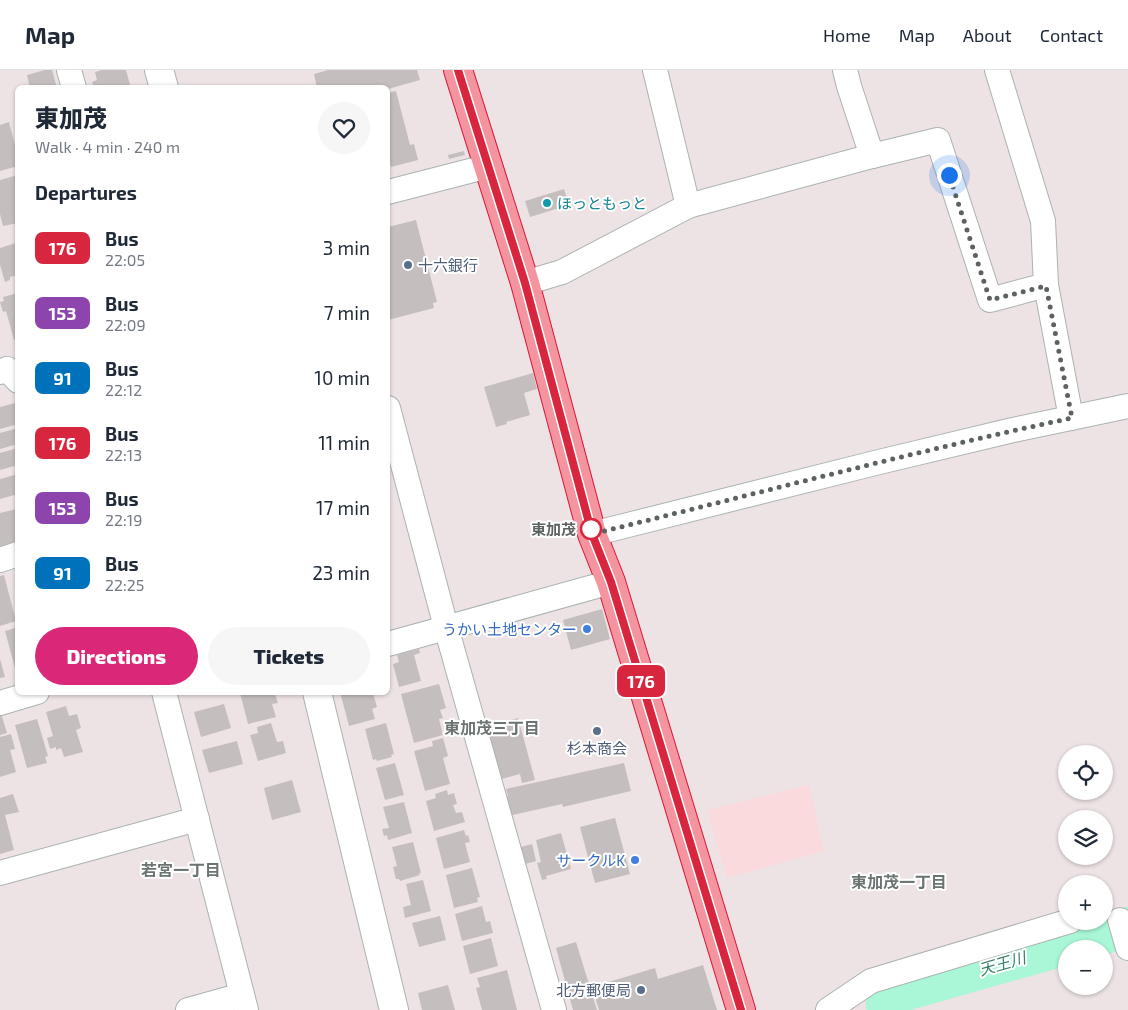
<!DOCTYPE html>
<meta charset="utf-8">
<style>
:root{--surface:#fff;--page:#f6f6f7;--text:#1f2937;--muted:#747a83;--line:#e0e1e3;--accent:#db2777}
body{margin:0;font-family:"Exo 2","Noto Sans JP",sans-serif;background:var(--page);color:var(--text);height:100vh;display:flex;flex-direction:column;font-size:19px;white-space:nowrap}
*{box-sizing:border-box;margin:0}
p{font-size:16px;color:var(--muted)}
.icon{flex:none;width:28px;height:28px;fill:none;stroke:currentColor;stroke-width:2;stroke-linecap:round;stroke-linejoin:round}
.map{position:relative;flex:1;overflow:hidden}
.sheet{position:absolute;left:15px;top:15px;width:375px;height:610px;display:flex;flex-direction:column;background:var(--surface);border-radius:8px;box-shadow:0 1px 4px #0004}
.sheet>*{flex:none}
.badge{padding:0 10px;border-radius:8px;font-size:18px;line-height:32px}
.fabs{position:absolute;left:1058px;top:675px;display:grid;gap:10px}
.fabs a{display:grid;place-items:center;width:55px;height:55px;border-radius:50%;background:var(--surface);box-shadow:0 1px 4px #0004;font-size:25px}
.you{position:absolute;width:25px;height:25px;margin:-12px;border:4px solid #fff;border-radius:50%;background:#1a73e8;box-shadow:0 0 0 8px #1a73e833}
.map>.badge{position:absolute;translate:-50% -50%;box-shadow:0 0 0 2px #fff}
h2{padding:0 20px;font-size:19px;line-height:45px}
.round{display:grid;place-items:center;flex:none;width:52px;height:52px;border-radius:26px;background:var(--page)}
.headline{display:flex;align-items:center;justify-content:space-between;height:85px;padding:0 20px}
h1{font-size:24px;font-weight:800;line-height:38px}
.primary-button{display:flex;gap:10px;margin-top:auto;padding:10px 20px}
.primary-button a{flex:1;height:58px;border-radius:30px;background:var(--accent);color:#fff;font-size:20px;font-weight:800;line-height:58px;text-align:center}
.primary-button a+a{background:var(--page);color:var(--text)}
ul{padding:0;list-style:none}
li{display:flex;align-items:center;gap:15px;height:65px;padding:0 20px}
li div{flex:1}
li b{display:block;font-size:19px}
li em{font-style:normal}
li .badge{min-width:55px;font-weight:700;text-align:center}
header{display:flex;align-items:center;gap:30px;box-sizing:border-box;height:70px;padding:0 25px;background:var(--surface);border-bottom:1px solid var(--line)}
header strong{font-size:24px}
nav{display:flex;gap:28px;margin-inline-start:auto;font-size:18px}
.map>svg:first-child{display:block}
.commercial{fill:#fadadd}
.lines{fill:none;stroke-linecap:round;stroke-linejoin:round}
.river{stroke:#a9f7d6;stroke-width:40}
.building{fill:#c5bebf}
.street-casing{stroke:#acb2b1;stroke-width:26}
.secondary-casing{stroke:#acb2b0;stroke-width:30}
.highway-casing{stroke:#db1537;stroke-width:30}
.street{stroke:#fff;stroke-width:24}
.secondary{stroke:#fff;stroke-width:28}
.highway{stroke:#f3949f;stroke-width:28}
.line-casing{stroke:#fff;stroke-width:11}
.line{stroke:#d7263d;stroke-width:8}
.walk{stroke:#5b6260;stroke-width:5;stroke-dasharray:0 9}
.culture-dot{fill:#0f9aa8;stroke:#fff;stroke-width:2}
.service-dot{fill:#5c6f8a;stroke:#fff;stroke-width:2}
.stop-dot{fill:#fff;stroke:#d7263d;stroke-width:2.5}
.shop-dot{fill:#3f7fe0;stroke:#fff;stroke-width:2}
.labels{text-anchor:middle;dominant-baseline:central;stroke-width:4;stroke-linejoin:round;paint-order:stroke}
.culture-label{font-size:15px;fill:#0d838f;stroke:#fff;text-anchor:start}
.service-label{font-size:15px;fill:#4e5e75;stroke:#fff;text-anchor:start}
.stop-label{font-size:15px;font-weight:bold;fill:#5b6260;stroke:#fff;text-anchor:end}
.shop-label{font-size:15px;fill:#366cbe;stroke:#fff;text-anchor:end}
.neighbourhood-label{font-size:16px;font-weight:bold;fill:#6c7471;stroke:#fff}
.water-label{font-size:16px;font-style:italic;fill:#397e66;stroke:#fff}
</style>
<header>
<strong>Map</strong>
<nav><a>Home</a><a>Map</a><a>About</a><a>Contact</a></nav>
</header>
<div class="map">
<svg width="1128" height="940" viewBox="0 0 1128 940">
<rect width="100%" height="100%" fill="#ede3e4"/>
<polygon class="commercial" points="809,715 824,781 727,808 707,740"/>
<g class="lines">
<polyline class="river" points="887,940 886,935 894,924 1095,867 1128,857"/>
</g>
<g class="building">
<polygon points="45,0 52,0 57,18 30,18 27,5"/>
<polygon points="102,0 126,0 130,15 122,18 94,18 92,12 97,10 95,2"/>
<polygon points="328,0 417,0 420,10 388,19 388,18 317,18 314,4"/>
<polygon points="396,21 410,75 414,74 418,90 391,97 388,86 388,23"/>
<polygon points="9,52 18,87 18,96 0,101 0,55"/>
<polygon points="464,81 465,85 449,89 448,85"/>
<polygon points="18,105 18,153 3,156 0,144 0,110"/>
<polygon points="564,119 569,135 530,147 525,131"/>
<polygon points="416,150 437,232 433,233 434,238 388,250 388,157"/>
<polygon points="16,173 18,179 18,205 10,207 10,210 5,212 0,195 0,178"/>
<polygon points="18,223 18,269 14,270 6,241 3,242 0,232 4,231 3,227"/>
<polygon points="533,303 537,319 524,323 530,345 506,352 507,354 496,357 484,317"/>
<polygon points="15,333 18,344 18,346 16,346 18,354 0,359 0,337"/>
<polygon points="18,358 18,374 0,379 0,363"/>
<polygon points="18,378 18,395 0,400 0,383"/>
<polygon points="18,404 18,424 0,429 0,409"/>
<polygon points="16,439 18,445 18,457 16,457 18,464 18,472 0,477 0,443"/>
<polygon points="4,505 16,551 0,556 0,506"/>
<polygon points="602,539 610,569 571,580 563,550"/>
<polygon points="18,557 18,598 15,598 5,561"/>
<polygon points="419,579 420,583 414,585 421,611 399,617 393,594 399,592 397,585"/>
<polygon points="0,589 5,607 0,608"/>
<polygon points="439,614 446,638 440,640 443,648 439,649 443,665 414,673 401,624"/>
<polygon points="242,622 269,622 270,625 275,624 278,633 272,634 276,647 248,654 240,623"/>
<polygon points="340,622 369,622 370,624 373,623 377,637 372,639 375,649 349,656"/>
<polygon points="224,634 231,658 201,667 194,642"/>
<polygon points="66,636 69,646 77,644 81,658 76,660 83,682 64,687 61,678 56,680 56,677 50,679 47,668 53,666 46,642"/>
<polygon points="0,640 7,663 0,665"/>
<polygon points="518,648 535,710 522,713 520,704 501,709 487,656"/>
<polygon points="37,649 48,686 45,687 47,693 27,698 15,655"/>
<polygon points="271,653 277,672 283,671 286,683 258,691 250,665 258,663 257,657"/>
<polygon points="386,653 394,684 391,685 392,687 377,691 376,689 373,690 365,659"/>
<polygon points="11,664 15,679 10,680 16,702 0,707 0,667"/>
<polygon points="443,668 448,686 443,688 450,714 425,721 414,681 433,676 432,671"/>
<polygon points="237,671 243,694 209,703 202,680"/>
<polygon points="395,693 404,725 385,730 376,698"/>
<polygon points="624,693 631,721 563,737 562,734 508,746 504,727 508,726 506,719"/>
<polygon points="292,710 301,742 272,750 264,718"/>
<polygon points="447,720 448,725 454,723 457,734 453,735 456,743 462,742 465,752 434,761 426,731 436,728 435,724"/>
<polygon points="13,724 19,742 5,745 14,780 0,784 0,728"/>
<polygon points="404,732 412,763 388,770 387,765 384,766 382,759 389,758 383,737"/>
<polygon points="615,748 630,804 595,813 580,757"/>
<polygon points="464,760 466,766 468,765 470,772 465,773 470,792 444,799 436,768"/>
<polygon points="561,763 571,799 546,806 547,809 542,810 537,793 541,792 536,770"/>
<polygon points="413,772 421,803 419,803 420,805 400,811 399,809 396,809 393,797 397,796 392,777"/>
<polygon points="532,774 536,791 522,795 517,778"/>
<polygon points="472,798 480,827 477,828 478,832 454,838 446,805"/>
<polygon points="423,810 431,841 405,848 403,837 411,835 406,814"/>
<polygon points="482,836 486,852 490,851 493,863 462,871 455,844"/>
<polygon points="440,846 446,870 419,877 412,853"/>
<polygon points="491,868 498,896 470,904 463,876"/>
<polygon points="576,872 597,940 573,940 556,878"/>
<polygon points="703,895 717,940 599,940 592,917 655,898 658,909"/>
<polygon points="507,900 517,940 482,940 476,918 480,917 477,908"/>
<polygon points="448,915 455,940 422,940 418,923"/>
</g>
<g class="lines">
<defs>
<g id="street">
<polyline points="69,0 74,18"/>
<polyline points="655,0 688,136"/>
<polyline points="997,0 1043,151 1046,215 1071,348"/>
<polyline points="872,86 938,70 990,230 1046,215"/>
<polyline points="388,122 489,96"/>
<polyline points="525,213 562,202 688,136 872,86 849,16 845,0"/>
<polyline points="0,302 7,299 18,311"/>
<polyline points="388,338 446,557 554,940"/>
<polyline points="592,464 875,393 1013,360 1128,336"/>
<polyline points="0,490 18,484"/>
<polyline points="388,574 611,512"/>
<polyline points="164,622 246,940"/>
<polyline points="0,633 37,622"/>
<polyline points="0,803 197,749"/>
<polyline points="1120,850 1128,878"/>
<polyline points="188,940 242,925"/>
<polyline points="828,940 871,911 1070,851"/>
</g>
<g id="secondary">
<polyline points="159,0 164,18"/>
<polyline points="317,622 394,940"/>
</g>
<polyline id="highway" points="458,0 525,213 592,464 611,512 741,940"/>
</defs>
<use href="#street" class="street-casing"/>
<use href="#secondary" class="secondary-casing"/>
<use href="#highway" class="highway-casing"/>
<use href="#street" class="street"/>
<use href="#secondary" class="secondary"/>
<use href="#highway" class="highway"/>
</g>
<g class="lines">
<defs>
<polyline id="line" points="458,0 525,213 592,464 611,512 741,940"/>
</defs>
<use href="#line" class="line-casing"/>
<use href="#line" class="line"/>
<path class="walk" d="M591,459l1,5c160,-39 319,-82 480,-116l-26,-132 -56,14 -41,-125"/>
</g>
<circle class="culture-dot" cx="547" cy="133" r="5"/>
<g class="service-dot">
<circle cx="408" cy="195" r="5"/>
<circle cx="597" cy="661" r="5"/>
<circle cx="641" cy="920" r="5"/>
</g>
<circle class="stop-dot" cx="591" cy="459" r="10"/>
<g class="shop-dot">
<circle cx="587" cy="559" r="5"/>
<circle cx="635" cy="790" r="5"/>
</g>
<g class="labels">
<g class="culture-label">
<text x="557" y="133">ほっともっと</text>
</g>
<g class="service-label">
<text x="418" y="195">十六銀行</text>
<text x="597" y="678" text-anchor="middle">杉本商会</text>
<text x="631" y="920" text-anchor="end">北方郵便局</text>
</g>
<g class="stop-label">
<text x="576" y="459">東加茂</text>
</g>
<g class="shop-label">
<text x="577" y="559">うかい土地センター</text>
<text x="625" y="790">サークルK</text>
</g>
<g class="neighbourhood-label">
<text x="492" y="657">東加茂三丁目</text>
<text x="181" y="799">若宮一丁目</text>
<text x="899" y="811">東加茂一丁目</text>
</g>
<g class="water-label">
<text transform="translate(1002 893) rotate(-16)">天王川</text>
</g>
</g>
</svg>
<div class="fabs">
<a><svg class="icon" aria-label="locate" viewBox="0 0 24 24"><circle cx="12" cy="12" r="6"/><path d="M12 2v4M12 18v4M2 12h4M18 12h4"/></svg></a>
<a><svg class="icon" aria-label="layers" viewBox="0 0 24 24"><path d="M12 4l9 5-9 5-9-5zM3 14l9 5 9-5"/></svg></a>
<a>+</a>
<a>−</a>
</div>
<div class="you" style="left:949px;top:105px"></div>
<b class="badge" style="left:641px;top:611px;background:#d7263d;color:#fff">176</b>
<section class="sheet">
<div class="headline"><div><h1>東加茂</h1><p>Walk · 4 min · 240 m</p></div><a class="round"><svg class="icon" aria-label="heart" viewBox="0 0 24 24"><path d="M12 20l-8-8c-3-5 5-10 8-4 3-6 11-1 8 4z"/></svg></a></div>
<h2>Departures</h2>
<ul>
<li><span class="badge" style="background:#d7263d;color:#fff">176</span><div><b>Bus</b><p>22:05</p></div><em>3 min</em></li>
<li><span class="badge" style="background:#8e44ad;color:#fff">153</span><div><b>Bus</b><p>22:09</p></div><em>7 min</em></li>
<li><span class="badge" style="background:#0072bc;color:#fff">91</span><div><b>Bus</b><p>22:12</p></div><em>10 min</em></li>
<li><span class="badge" style="background:#d7263d;color:#fff">176</span><div><b>Bus</b><p>22:13</p></div><em>11 min</em></li>
<li><span class="badge" style="background:#8e44ad;color:#fff">153</span><div><b>Bus</b><p>22:19</p></div><em>17 min</em></li>
<li><span class="badge" style="background:#0072bc;color:#fff">91</span><div><b>Bus</b><p>22:25</p></div><em>23 min</em></li>
</ul>
<div class="primary-button"><a>Directions</a><a>Tickets</a></div>
</section>
</div>
